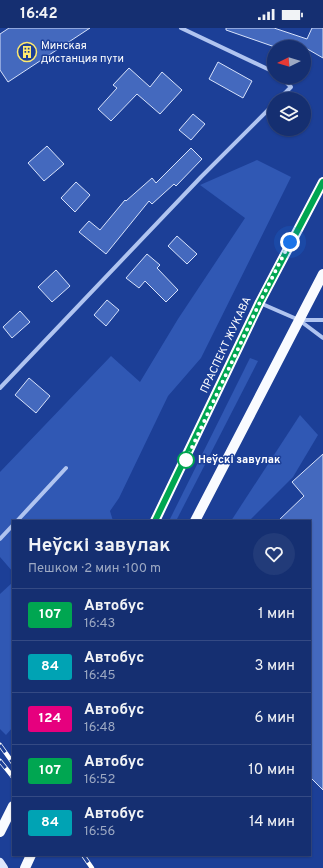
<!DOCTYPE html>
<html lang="ru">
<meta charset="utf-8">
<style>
:root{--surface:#152f71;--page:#223b79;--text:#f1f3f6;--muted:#9da9c3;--line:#344a84}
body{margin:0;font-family:Overpass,sans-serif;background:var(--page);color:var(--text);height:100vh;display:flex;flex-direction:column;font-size:15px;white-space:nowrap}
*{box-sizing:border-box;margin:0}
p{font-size:13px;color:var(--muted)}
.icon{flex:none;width:22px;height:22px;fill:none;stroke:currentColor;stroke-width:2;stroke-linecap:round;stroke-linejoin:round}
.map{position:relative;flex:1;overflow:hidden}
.side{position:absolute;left:12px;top:492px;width:299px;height:336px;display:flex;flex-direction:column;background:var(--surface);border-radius:0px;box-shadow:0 1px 3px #0004,0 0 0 1px var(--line)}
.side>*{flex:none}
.badge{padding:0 8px;border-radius:3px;font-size:14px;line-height:26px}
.needle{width:26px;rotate:265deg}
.controls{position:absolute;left:267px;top:12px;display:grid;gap:8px}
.controls a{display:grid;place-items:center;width:44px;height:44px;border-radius:50%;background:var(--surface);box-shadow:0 1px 3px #0004,0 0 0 1px var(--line);font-size:20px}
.you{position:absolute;width:20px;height:20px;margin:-10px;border:3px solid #fff;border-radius:50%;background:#1a73e8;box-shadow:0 0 0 6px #1a73e833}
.map>.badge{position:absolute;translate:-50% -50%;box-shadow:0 0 0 2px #fff}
.round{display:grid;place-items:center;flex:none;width:42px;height:42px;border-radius:21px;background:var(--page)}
.summary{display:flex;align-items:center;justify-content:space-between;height:68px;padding:0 16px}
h1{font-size:19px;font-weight:700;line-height:30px}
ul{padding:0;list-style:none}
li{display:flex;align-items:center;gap:12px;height:52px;padding:0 16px;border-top:1px solid var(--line)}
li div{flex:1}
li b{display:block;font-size:15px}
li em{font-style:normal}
li .badge{min-width:44px;font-weight:700;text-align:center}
.status{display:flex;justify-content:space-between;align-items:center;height:28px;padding:0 20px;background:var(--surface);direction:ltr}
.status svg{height:11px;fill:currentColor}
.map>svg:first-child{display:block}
.green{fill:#3058b4}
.building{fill:#4469be;stroke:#d7e2fb}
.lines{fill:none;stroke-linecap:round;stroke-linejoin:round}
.minor{stroke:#b0c4f0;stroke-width:4}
.secondary{stroke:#dee6fb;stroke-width:8}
.primary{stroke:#f9fbff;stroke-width:10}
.rail-casing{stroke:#fff;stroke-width:4.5}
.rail{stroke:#1c3f97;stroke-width:3;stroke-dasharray:9;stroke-linecap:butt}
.line-casing{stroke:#fff;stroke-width:9}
.line{stroke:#00a651;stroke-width:6}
.walk{stroke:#fff;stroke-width:4;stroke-dasharray:0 7.2}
.stop-dot{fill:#fff;stroke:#00a651;stroke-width:2}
.labels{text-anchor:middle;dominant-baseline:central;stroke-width:3;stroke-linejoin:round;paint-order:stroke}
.poi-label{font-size:11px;fill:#fff;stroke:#1c3f97;text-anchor:start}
.street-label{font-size:11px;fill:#fff;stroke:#1c3f97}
.stop-label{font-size:11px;font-weight:bold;fill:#fff;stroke:#1c3f97;text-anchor:start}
</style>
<div class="status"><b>16:42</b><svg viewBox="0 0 49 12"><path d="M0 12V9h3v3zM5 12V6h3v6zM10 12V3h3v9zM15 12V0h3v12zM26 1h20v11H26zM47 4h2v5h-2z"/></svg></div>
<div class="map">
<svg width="323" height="840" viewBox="0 0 323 840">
<rect width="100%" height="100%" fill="#1c3f97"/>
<g class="green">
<polygon points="257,132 291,149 201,330 168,368 119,470 110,483 113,493 13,493 13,544 0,529 0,444 111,328 140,354 178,291 245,190 200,157"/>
<polygon points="250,330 258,333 176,493 169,493"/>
<polygon points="300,387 318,407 293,449 249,493 231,493"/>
<polygon points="13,554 13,699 6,707 0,701 0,566"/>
</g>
<g class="building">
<polygon points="9,0 90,0 8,54 0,42 0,6"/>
<polygon points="226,0 274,0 307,11 312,0 323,0 323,30 304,19 275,19 226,2"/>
<polygon points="218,34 252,53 243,70 209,51"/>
<polygon points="129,40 150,59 162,44 182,62 160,86 137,66 111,93 98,81 117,60 113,57"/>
<polygon points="193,86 205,96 191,112 179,102"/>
<polygon points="47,118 64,136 44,153 28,135"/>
<polygon points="191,120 202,131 176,158 174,156 152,176 149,173 106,226 79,204 89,193 100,202 125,172 126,173 152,150 156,155"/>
<polygon points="76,154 90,167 75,184 61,170"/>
<polygon points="177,208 197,226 187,236 168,218"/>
<polygon points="147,226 160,237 157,240 178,262 166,274 145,253 139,260 126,250"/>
<polygon points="56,242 70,258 52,274 38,259"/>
<polygon points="107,272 119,282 106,298 94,287"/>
<polygon points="20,283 30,294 12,310 3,299"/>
<polygon points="29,350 50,368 36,385 15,367"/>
<polygon points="323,426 323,762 310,749 310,493 278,493 304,468 292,454"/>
</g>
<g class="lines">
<g class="minor">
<polyline points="181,0 274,44"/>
<polyline points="279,71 291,59 281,49"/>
<polyline points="260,275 299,292 323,310"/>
<polyline points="300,292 323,292"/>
<polyline points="0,360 201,149 274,76"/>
<polyline points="17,493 66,440"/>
<polyline points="0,511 13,497"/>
</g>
<polyline class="secondary" points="0,834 4,840"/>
<g class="primary">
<polyline points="155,493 260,274 323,154"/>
<polyline points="195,493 323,246"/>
<polyline points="0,804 13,778"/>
<polyline points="25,840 31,827"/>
</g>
<defs>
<g id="rail">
<polyline points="0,717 13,735"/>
<polyline points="0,733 13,749"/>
<polyline points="83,827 92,840"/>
</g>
</defs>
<use href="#rail" class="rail-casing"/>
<use href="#rail" class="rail"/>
</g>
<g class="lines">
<defs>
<polyline id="line" points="155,493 260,274 323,154"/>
</defs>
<use href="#line" class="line-casing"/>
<use href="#line" class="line"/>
<polyline class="walk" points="186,432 260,274 290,214"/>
</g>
<defs>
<symbol id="building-ring" viewBox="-11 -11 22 22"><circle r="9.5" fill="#1c3f97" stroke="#ffeb6f" stroke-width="1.5"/><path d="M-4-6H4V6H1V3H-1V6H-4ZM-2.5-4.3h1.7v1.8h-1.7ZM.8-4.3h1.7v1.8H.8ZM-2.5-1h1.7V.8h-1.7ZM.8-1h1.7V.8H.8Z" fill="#ffeb6f"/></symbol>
</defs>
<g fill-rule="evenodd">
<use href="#building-ring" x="16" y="13" width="22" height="22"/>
</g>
<circle class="stop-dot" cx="186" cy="432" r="8"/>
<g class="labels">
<g class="poi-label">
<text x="41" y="18">Минская<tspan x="41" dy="13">дистанция пути</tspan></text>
</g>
<g class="street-label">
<text transform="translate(226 317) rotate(-65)">ПРАСПЕКТ ЖУКАВА</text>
</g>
<g class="stop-label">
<text x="198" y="432">Неўскі завулак</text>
</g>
</g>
</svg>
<div class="controls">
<a><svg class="needle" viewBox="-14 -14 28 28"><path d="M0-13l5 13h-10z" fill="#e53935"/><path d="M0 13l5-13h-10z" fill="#9da9c3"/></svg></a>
<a><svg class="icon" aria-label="layers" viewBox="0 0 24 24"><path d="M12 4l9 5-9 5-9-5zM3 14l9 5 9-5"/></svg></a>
</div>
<div class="you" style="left:290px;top:214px"></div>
<section class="side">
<div class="summary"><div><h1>Неўскі завулак</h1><p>Пешком · 2 мин · 100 m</p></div><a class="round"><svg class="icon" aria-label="heart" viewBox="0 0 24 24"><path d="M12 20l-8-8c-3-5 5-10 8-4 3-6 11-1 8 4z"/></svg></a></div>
<ul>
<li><span class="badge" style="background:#00a651;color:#fff">107</span><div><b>Автобус</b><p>16:43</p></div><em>1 мин</em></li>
<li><span class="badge" style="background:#00a3b4;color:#fff">84</span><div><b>Автобус</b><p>16:45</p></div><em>3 мин</em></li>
<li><span class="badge" style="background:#e6007e;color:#fff">124</span><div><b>Автобус</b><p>16:48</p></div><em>6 мин</em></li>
<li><span class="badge" style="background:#00a651;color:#fff">107</span><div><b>Автобус</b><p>16:52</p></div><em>10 мин</em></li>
<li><span class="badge" style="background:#00a3b4;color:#fff">84</span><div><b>Автобус</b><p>16:56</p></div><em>14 мин</em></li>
</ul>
</section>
</div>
